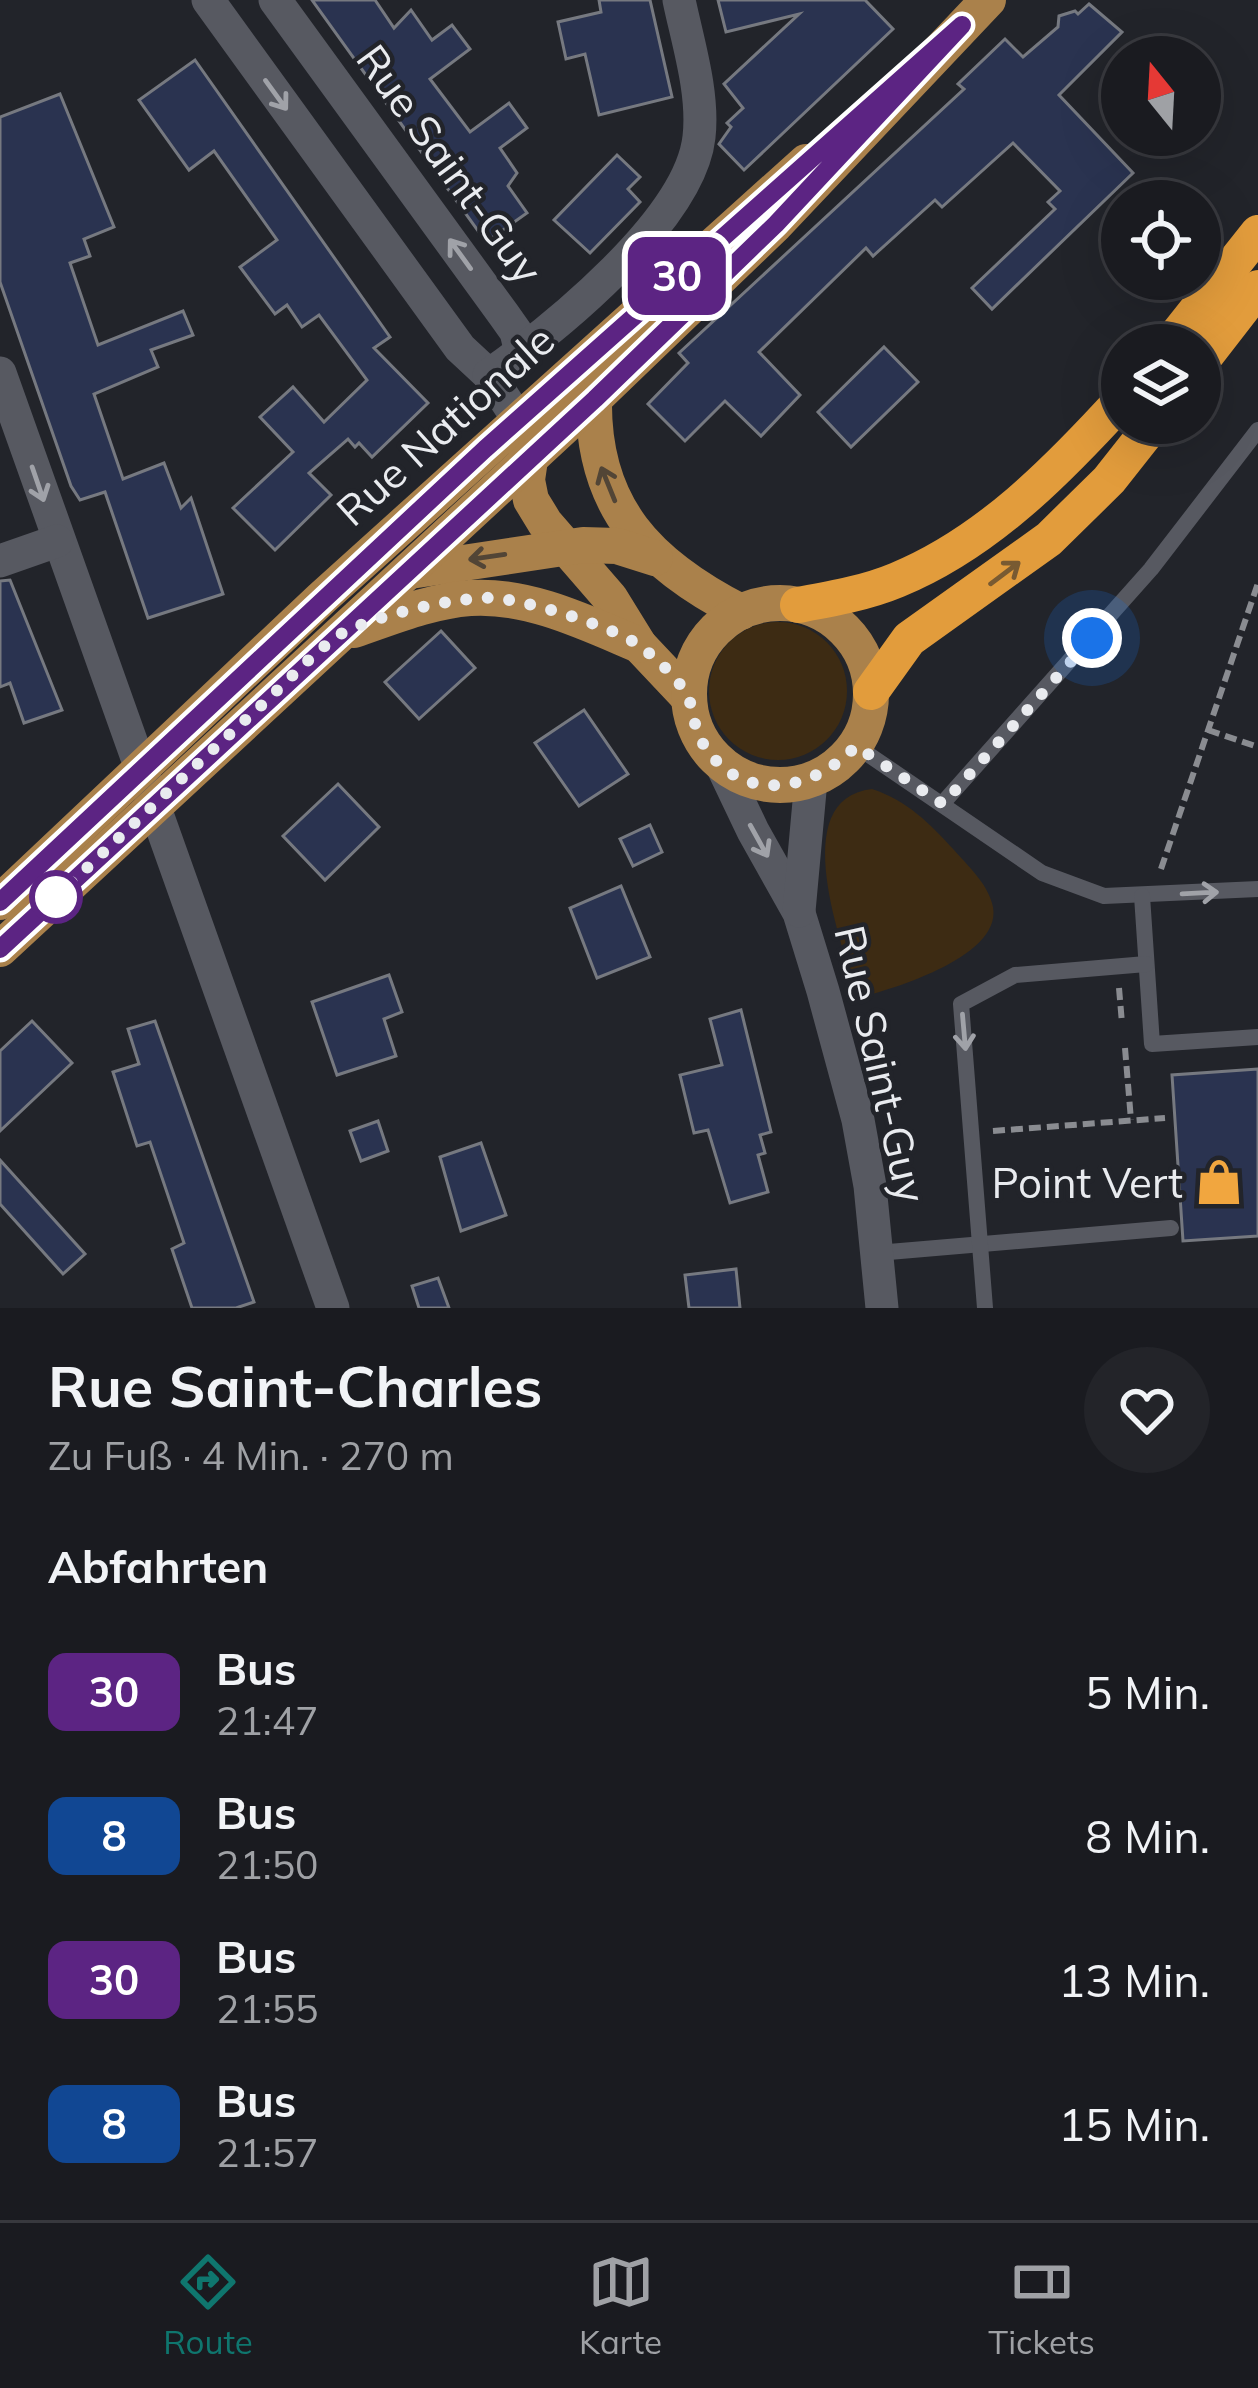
<!DOCTYPE html>
<html lang="de">
<meta charset="utf-8">
<style>
:root{--surface:#1a1b20;--page:#232429;--text:#f1f3f6;--muted:#9fa1a5;--line:#38393e;--accent:#0f766e}
body{margin:0;font-family:Mulish,sans-serif;background:var(--page);color:var(--text);height:100vh;display:flex;flex-direction:column;font-size:45px;white-space:nowrap}
*{box-sizing:border-box;margin:0}
p{font-size:39px;color:var(--muted)}
.icon{flex:none;width:66px;height:66px;fill:none;stroke:currentColor;stroke-width:2;stroke-linecap:round;stroke-linejoin:round}
.map{position:relative;height:1308px;overflow:hidden}
.sheet{display:flex;flex-direction:column;background:var(--surface);flex:1}
.sheet>*{flex:none}
.badge{padding:0 24px;border-radius:18px;font-size:42px;line-height:78px}
.needle{width:78px;rotate:342deg}
.tools{position:absolute;left:1101px;top:36px;display:grid;gap:24px}
.tools a{display:grid;place-items:center;width:120px;height:120px;border-radius:50%;background:var(--surface);box-shadow:0 12px 48px #0002,0 0 0 3px var(--line);font-size:60px}
.you{position:absolute;width:60px;height:60px;margin:-30px;border:9px solid #fff;border-radius:50%;background:#1a73e8;box-shadow:0 0 0 18px #1a73e833}
.map>.badge{position:absolute;translate:-50% -50%;box-shadow:0 0 0 6px #fff}
h2{padding:0 48px;font-size:45px;line-height:108px}
.round{display:grid;place-items:center;flex:none;width:126px;height:126px;border-radius:63px;background:var(--page)}
.head{display:flex;align-items:center;justify-content:space-between;height:204px;padding:0 48px}
h1{font-size:57px;font-weight:700;line-height:90px}
ul{padding:0;list-style:none}
li{display:flex;align-items:center;gap:36px;height:144px;padding:0 48px}
li div{flex:1}
li b{display:block;font-size:45px}
li em{font-style:normal}
li .badge{min-width:132px;font-weight:700;text-align:center}
.tab-bar{display:flex;justify-content:space-around;align-items:center;height:168px;border-top:3px solid var(--line);background:var(--surface);font-size:33px;color:var(--muted)}
.tab-bar a{display:grid;justify-items:center;gap:6px}
.tab-bar .current{color:var(--accent)}
.map>svg:first-child{display:block}
.green{fill:#3d2b13}
.building{fill:#2a3350;stroke:#767980;stroke-width:3}
.lines{fill:none;stroke-linecap:round;stroke-linejoin:round}
.path{stroke:#8a8c91;stroke-width:6;stroke-dasharray:12 6;stroke-linecap:butt}
.lane{stroke:#575961;stroke-width:16}
.street{stroke:#575961;stroke-width:33}
.primary{stroke:#aa814b;stroke-width:36}
.highway{stroke:#e29c3c;stroke-width:36}
.oneway{stroke:#a0a2a8}
.oneway2{stroke:#524536}
.oneway3{stroke:#785a32}
.line-casing{stroke:#fff;stroke-width:27}
.line{stroke:#5c2483;stroke-width:18}
.walk{stroke:#e9ebef;stroke-width:12;stroke-dasharray:0 21.6}
.stop-dot{fill:#fff;stroke:#5c2483;stroke-width:6}
.labels{text-anchor:middle;dominant-baseline:central;stroke-width:9;stroke-linejoin:round;paint-order:stroke}
.street-label{font-size:42px;fill:#e9ebef;stroke:#22242a}
.poi-label{font-size:42px;fill:#e9ebef;stroke:#22242a;text-anchor:end}
</style>
<div class="map">
<svg width="1258" height="1308" viewBox="0 0 1258 1308">
<rect width="100%" height="100%" fill="#22242a"/>
<g class="green">
<circle cx="778" cy="691" r="69"/>
<path d="M872,789c36,12 57,34 82,61 14,16 32,32 38,53 16,52 -99,86 -134,95 -15,-52 -73,-199 14,-209z"/>
</g>
<g class="building">
<polygon points="312,0 375,0 394,28 411,10 432,40 452,25 470,49 430,79 470,132 509,103 527,128 500,148 517,173 508,186 527,213 486,242"/>
<polygon points="599,0 650,0 672,97 599,115 585,54 566,59 558,22 601,12"/>
<polygon points="718,0 865,0 893,29 744,170 719,144 731,127 727,123 743,108 724,84 799,14 726,32"/>
<polygon points="1089,4 1122,32 1059,95 1133,173 992,309 972,288 1055,209 1048,202 1060,191 1013,143 942,207 935,200 873,256 866,248 759,352 800,395 761,436 725,401 685,441 648,404 688,363 679,353 964,89 958,84 1005,39 1023,57 1058,27 1059,16 1075,11 1078,14"/>
<polygon points="195,60 390,337 374,348 428,403 372,457 359,443 355,447 348,439 309,473 331,495 275,550 233,508 293,452 260,417 293,387 324,422 367,380 319,315 302,327 287,305 275,314 240,267 277,240 214,151 189,170 139,100"/>
<polygon points="60,94 114,227 84,239 90,256 70,263 98,345 183,311 193,335 151,350 158,367 94,394 123,479 164,463 181,508 191,498 223,594 148,618 105,492 80,500 71,486 0,282 0,117"/>
<polygon points="617,155 640,177 628,189 640,202 590,253 554,220"/>
<polygon points="884,347 918,382 851,447 818,412"/>
<polygon points="10,580 62,710 24,723 10,683 0,687 0,581"/>
<polygon points="441,631 475,668 419,719 385,682"/>
<polygon points="584,710 628,774 579,806 535,743"/>
<polygon points="338,784 379,827 325,880 283,836"/>
<polygon points="650,825 662,852 633,866 620,839"/>
<polygon points="621,886 650,957 597,978 570,908"/>
<polygon points="389,975 402,1012 384,1019 396,1056 337,1075 312,1002"/>
<polygon points="741,1010 771,1132 760,1135 765,1153 758,1155 768,1192 730,1203 708,1130 694,1133 680,1075 722,1065 710,1019"/>
<polygon points="32,1021 72,1063 0,1131 0,1051"/>
<polygon points="155,1021 254,1302 236,1308 192,1308 172,1249 184,1243 150,1142 137,1146 113,1072 139,1064 128,1029"/>
<polygon points="1258,1069 1258,1236 1183,1241 1172,1075"/>
<polygon points="378,1121 388,1151 361,1161 350,1131"/>
<polygon points="481,1143 506,1215 461,1231 440,1157"/>
<polygon points="0,1160 85,1254 63,1274 0,1204"/>
<polygon points="736,1269 740,1308 689,1308 685,1275"/>
<polygon points="438,1278 449,1308 419,1308 412,1286"/>
</g>
<g class="lines">
<g class="path">
<polyline points="1208,730 1258,747"/>
<polyline points="1161,869 1258,583"/>
<polyline points="1119,988 1122,1023"/>
<polyline points="1125,1048 1131,1120"/>
<polyline points="993,1131 1165,1118"/>
</g>
<g class="lane">
<polyline points="856,746 1042,873 1104,896 1258,889"/>
<polyline points="942,804 1151,569 1258,430"/>
<polyline points="1142,896 1152,1044 1258,1037"/>
<polyline points="877,1253 1171,1228"/>
<polyline points="985,1308 961,1004 1015,975 1146,964"/>
</g>
<g class="street">
<polyline points="208,0 460,348 489,375 518,419"/>
<polyline points="275,0 504,315 516,332 521,353"/>
<polyline points="0,373 333,1308"/>
<path d="M489,375c65,-46 201,-155 210,-238 5,-44 -11,-94 -20,-137"/>
<polyline points="0,561 57,541"/>
<polyline points="722,766 753,831 799,913 823,991 858,1120 870,1186 882,1308"/>
<polyline points="799,911 811,780"/>
</g>
<g class="primary">
<path d="M594,399c-2,109 55,166 147,213"/>
<polyline points="532,446 527,480 531,500 545,523 610,598 639,645 688,697"/>
<polyline points="410,571 583,545 617,546 655,558"/>
<circle cx="780" cy="694" r="91"/>
<path d="M354,630c38,-13 76,-29 116,-32 58,-4 117,25 169,47"/>
<polyline points="0,902 322,598 806,162"/>
<polyline points="0,949 594,399 776,224 988,0"/>
</g>
<g class="highway">
<polyline points="1169,345 1258,233"/>
<polyline points="1200,363 1258,288"/>
<path d="M798,605c33,-6 68,-12 99,-25 90,-37 161,-110 225,-180"/>
<polyline points="871,692 909,639 1049,539 1109,480 1154,423"/>
</g>
</g>
<defs><path id="oneway-shaft" d="M-6 0H5M1.5-3L5.5 0L1.5 3" fill="none" stroke-width="1.6" stroke-linecap="round" stroke-linejoin="round" transform="scale(3)"/></defs>
<g class="oneway">
<use href="#oneway-shaft" transform="translate(276 95) rotate(54)"/>
<use href="#oneway-shaft" transform="translate(460 254) rotate(-126)"/>
<use href="#oneway-shaft" transform="translate(38 484) rotate(71)"/>
<use href="#oneway-shaft" transform="translate(759 841) rotate(61)"/>
<use href="#oneway-shaft" transform="translate(1200 893) rotate(-3)"/>
<use href="#oneway-shaft" transform="translate(964 1032) rotate(85)"/>
</g>
<g class="oneway2">
<use href="#oneway-shaft" transform="translate(608 484) rotate(-112)"/>
<use href="#oneway-shaft" transform="translate(487 557) rotate(172)"/>
</g>
<use class="oneway3" href="#oneway-shaft" transform="translate(1005 573) rotate(-37)"/>
<g class="lines">
<defs>
<polyline id="line" points="0,902 485,449 962,25 776,224 595,399 0,949"/>
</defs>
<use href="#line" class="line-casing"/>
<use href="#line" class="line"/>
<path class="walk" d="M56,897c66,-62 132,-125 199,-186 27,-24 53,-53 81,-74 29,-20 122,-41 158,-39 35,3 118,28 146,48 15,11 42,36 49,53 5,15 5,29 13,43 38,64 110,50 154,4l87,58 149,-166"/>
</g>
<defs>
<symbol id="shop-bare" viewBox="-9 -9 18 18"><path d="M-5-2.5h2.3a2.7 3.5 0 0 1 5.4 0H5L5.5 6h-11ZM-1.5-2.5h3a1.5 2.3 0 0 0-3 0Z" fill="#f1a63f" stroke="#22242a" stroke-width="2.5" paint-order="stroke"/></symbol>
</defs>
<g fill-rule="evenodd">
<use href="#shop-bare" x="1186" y="1149" width="66" height="66"/>
</g>
<circle class="stop-dot" cx="56" cy="897" r="24"/>
<g class="labels">
<g class="street-label">
<text transform="translate(450 164) rotate(54)">Rue Saint-Guy</text>
<text transform="translate(445 425) rotate(-42)">Rue Nationale</text>
<text transform="translate(881 1064) rotate(77)">Rue Saint-Guy</text>
</g>
<g class="poi-label">
<text x="1183" y="1182">Point Vert</text>
</g>
</g>
</svg>
<div class="tools">
<a><svg class="needle" viewBox="-14 -14 28 28"><path d="M0-13l5 13h-10z" fill="#e53935"/><path d="M0 13l5-13h-10z" fill="#9fa1a5"/></svg></a>
<a><svg class="icon" aria-label="locate" viewBox="0 0 24 24"><circle cx="12" cy="12" r="6"/><path d="M12 2v4M12 18v4M2 12h4M18 12h4"/></svg></a>
<a><svg class="icon" aria-label="layers" viewBox="0 0 24 24"><path d="M12 4l9 5-9 5-9-5zM3 14l9 5 9-5"/></svg></a>
</div>
<div class="you" style="left:1092px;top:638px"></div>
<b class="badge" style="left:677px;top:276px;background:#5c2483;color:#fff">30</b>
</div>
<section class="sheet">
<div class="head"><div><h1>Rue Saint-Charles</h1><p>Zu Fuß · 4 Min. · 270 m</p></div><a class="round"><svg class="icon" aria-label="heart" viewBox="0 0 24 24"><path d="M12 20l-8-8c-3-5 5-10 8-4 3-6 11-1 8 4z"/></svg></a></div>
<h2>Abfahrten</h2>
<ul>
<li><span class="badge" style="background:#5c2483;color:#fff">30</span><div><b>Bus</b><p>21:47</p></div><em>5 Min.</em></li>
<li><span class="badge" style="background:#114793;color:#fff">8</span><div><b>Bus</b><p>21:50</p></div><em>8 Min.</em></li>
<li><span class="badge" style="background:#5c2483;color:#fff">30</span><div><b>Bus</b><p>21:55</p></div><em>13 Min.</em></li>
<li><span class="badge" style="background:#114793;color:#fff">8</span><div><b>Bus</b><p>21:57</p></div><em>15 Min.</em></li>
</ul>
</section>
<nav class="tab-bar">
<a class="current"><svg class="icon" aria-label="directions" viewBox="0 0 24 24"><path d="M12 3l9 9-9 9-9-9zM9 14v-3h6M13 9l2 2-2 2"/></svg>Route</a>
<a><svg class="icon" aria-label="map" viewBox="0 0 24 24"><path d="M3 6l6-2 6 2 6-2v14l-6 2-6-2-6 2zM9 4v14M15 6v14"/></svg>Karte</a>
<a><svg class="icon" aria-label="tickets" viewBox="0 0 24 24"><path d="M3 7h18v10H3zM15 7v10"/></svg>Tickets</a>
</nav>
